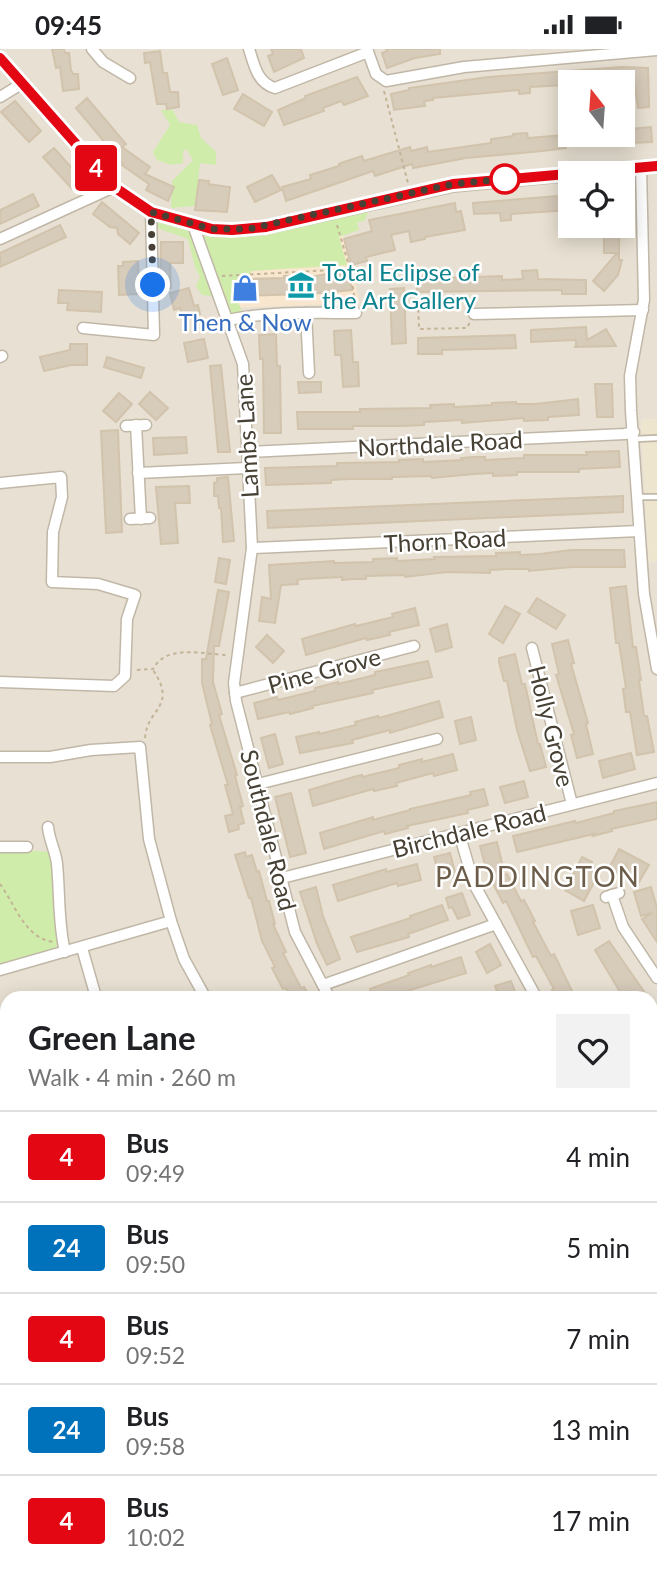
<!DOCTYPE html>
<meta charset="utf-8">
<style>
:root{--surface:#fff;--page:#f2f2f2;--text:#202124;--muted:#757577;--line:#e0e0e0}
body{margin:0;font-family:Lato,sans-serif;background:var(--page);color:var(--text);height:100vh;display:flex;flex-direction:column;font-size:26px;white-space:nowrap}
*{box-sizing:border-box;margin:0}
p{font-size:23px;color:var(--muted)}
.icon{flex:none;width:38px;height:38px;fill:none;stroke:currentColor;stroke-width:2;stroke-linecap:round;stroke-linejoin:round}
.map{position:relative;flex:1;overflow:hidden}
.panel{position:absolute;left:0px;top:942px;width:658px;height:590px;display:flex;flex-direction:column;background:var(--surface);border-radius:21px 21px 0 0;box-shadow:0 4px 18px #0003}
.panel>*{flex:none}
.badge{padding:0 14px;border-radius:5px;font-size:24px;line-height:46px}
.needle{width:46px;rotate:343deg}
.fabs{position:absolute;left:558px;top:21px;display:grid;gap:14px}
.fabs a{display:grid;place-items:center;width:77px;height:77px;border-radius:0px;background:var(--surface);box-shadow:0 4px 18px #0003;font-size:35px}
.you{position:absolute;width:35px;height:35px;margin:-18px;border:5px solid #fff;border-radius:50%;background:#1a73e8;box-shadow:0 0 0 10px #1a73e833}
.map>.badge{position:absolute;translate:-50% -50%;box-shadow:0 0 0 4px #fff}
.round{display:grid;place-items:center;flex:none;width:74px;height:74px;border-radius:0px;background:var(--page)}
.overview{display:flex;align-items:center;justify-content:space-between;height:119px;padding:0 28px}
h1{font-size:33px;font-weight:700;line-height:52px}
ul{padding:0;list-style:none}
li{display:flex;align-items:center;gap:21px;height:91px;padding:0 28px;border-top:2px solid var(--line)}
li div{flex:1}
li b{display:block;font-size:26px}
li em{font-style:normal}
li .badge{min-width:77px;font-weight:700;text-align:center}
.status{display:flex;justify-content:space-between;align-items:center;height:49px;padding:0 35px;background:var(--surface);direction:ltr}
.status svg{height:19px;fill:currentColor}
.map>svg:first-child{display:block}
.residential{fill:#e8e1d3;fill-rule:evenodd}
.commercial{fill:#f8e6ce}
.education{fill:#eee5ce}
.green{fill:#cfecaa}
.building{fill:#d7cbba;stroke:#d2c3ac;stroke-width:2}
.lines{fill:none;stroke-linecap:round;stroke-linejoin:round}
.service-casing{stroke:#c0b7a7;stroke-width:8}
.minor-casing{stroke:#c0b7a7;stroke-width:13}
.tertiary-casing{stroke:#c0b7a7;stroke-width:16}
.primary-casing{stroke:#edc05a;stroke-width:18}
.path{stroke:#c3b397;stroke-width:2;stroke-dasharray:3.5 3.5;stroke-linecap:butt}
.service{stroke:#fff;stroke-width:4.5}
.minor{stroke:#fff;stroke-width:10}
.tertiary{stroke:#fff;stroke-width:12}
.primary{stroke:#ffdf93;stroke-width:14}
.line-casing{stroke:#fff;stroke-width:16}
.line{stroke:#e30613;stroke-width:10}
.walk{stroke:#474034;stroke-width:7;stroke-dasharray:0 12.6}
.stop-dot{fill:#fff;stroke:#e30613;stroke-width:3.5}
.labels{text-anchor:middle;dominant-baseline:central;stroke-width:5;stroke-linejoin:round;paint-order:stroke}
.culture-label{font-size:24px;fill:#0d838f;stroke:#fff;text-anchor:start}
.shop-label{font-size:24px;fill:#366cbe;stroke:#fff}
.street-label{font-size:24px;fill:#474034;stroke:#fff}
.quarter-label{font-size:28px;letter-spacing:2px;fill:#6b5d4a;stroke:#fff}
</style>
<div class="status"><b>09:45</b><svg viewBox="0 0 49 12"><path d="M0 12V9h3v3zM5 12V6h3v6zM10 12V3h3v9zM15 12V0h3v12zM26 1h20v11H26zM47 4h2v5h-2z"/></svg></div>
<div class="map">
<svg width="657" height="1531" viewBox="0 0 657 1531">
<rect width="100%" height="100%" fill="#f4efe5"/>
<path class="residential" d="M0,0h657v370l-16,1 8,143 8,-2v661l-6,2v-227h-644v576h400l2,7h-409zM570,33h53v53h-53zM570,124h53v53h-53z"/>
<g class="commercial">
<polygon points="339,168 360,254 230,259 227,189"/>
<polygon points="657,1251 657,1307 651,1309 651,1252"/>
</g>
<polygon class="education" points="657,370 657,512 649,514 641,371"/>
<g class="green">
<polygon points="161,61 173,61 179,73 197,76 201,89 216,103 216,116 200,114 195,157 171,159 172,132 193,111 186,100 183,102 183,114 171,116 157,111 153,103 170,76"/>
<polygon points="360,154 368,163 365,171 357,174 359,181 339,188 347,216 251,222 250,228 237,230 237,250 243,265 229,268 212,247 202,246 196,237 200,228 195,218 188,190 157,179 158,167 205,184"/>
<polygon points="13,800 50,803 53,816 54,870 58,893 56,898 51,902 0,916 0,801"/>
<polygon points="657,1307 657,1496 653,1490 651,1491 651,1309"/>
<polygon points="407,1524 594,1524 583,1531 409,1531"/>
</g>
<g class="building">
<polygon points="52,0 64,0 65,4 69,4 71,21 73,25 78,25 79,40 63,42 60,18 56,19"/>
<polygon points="271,0 301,0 304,9 274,23 268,7 273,5"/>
<polygon points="386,0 440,0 440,5 415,9 387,19 382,4 387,2"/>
<polygon points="160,2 163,24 167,24 170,43 178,43 179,58 167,60 166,55 157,55 150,13 145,14 144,4"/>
<polygon points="227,9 238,41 223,46 212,15"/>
<polygon points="622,18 648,19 649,58 638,59 634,32 565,33 565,36 530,38 530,44 519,45 519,41 433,49 433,51 424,52 425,57 394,61 391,45 409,41 409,39 488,28"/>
<polygon points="357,28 368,47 344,56 341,52 323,59 324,62 284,76 278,61 306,49 305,47"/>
<polygon points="243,45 272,63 264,77 234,60"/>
<polygon points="87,49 126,95 122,98 150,118 145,125 174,138 168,152 146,141 149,135 122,116 123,115 76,59"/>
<polygon points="15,52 41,82 29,93 1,63"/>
<polygon points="651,78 652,93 566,97 566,99 542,102 466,109 413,119 412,115 375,127 373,122 286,152 282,138 311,130 310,126 339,117 339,115 344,113 362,107 364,112 410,98 411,102 427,98 428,103 491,94 491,90 513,87 513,85 527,84 528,89 564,86 630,86 630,80"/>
<polygon points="54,99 85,134 75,143 43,108"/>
<polygon points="272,126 281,141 255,153 247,138"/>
<polygon points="199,131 209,132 208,135 230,138 227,163 195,161"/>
<polygon points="33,145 39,157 0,175 0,161"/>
<polygon points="570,146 570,161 511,165 511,171 501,172 500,164 474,165 473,154"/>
<polygon points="102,153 139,184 130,195 118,185 117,179 110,178 93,165"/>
<polygon points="455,154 456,163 461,162 465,181 425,188 425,190 411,193 409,182 391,186 395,201 366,208 367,212 351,216 344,190 372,182 369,171"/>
<polygon points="60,176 66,188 0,218 0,204"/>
<polygon points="604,182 619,183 619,211 622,211 618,226 604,242 593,232 617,204 604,204"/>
<polygon points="161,193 183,193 183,214 170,214 171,239 160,239"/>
<polygon points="138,212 139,245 119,246 118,217 123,217 123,213"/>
<polygon points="348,221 352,241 309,245 239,247 241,230 284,229 284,227 304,226 305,228 316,227"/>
<polygon points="537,221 538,230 586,231 586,245 562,245 562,241 417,243 417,227 441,226 441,229 502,227 502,231 523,230 522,222"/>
<polygon points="189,239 194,257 198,256 200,265 183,269 180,259 174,261 170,244"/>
<polygon points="404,239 406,294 392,295 390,240"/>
<polygon points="59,241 102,243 101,263 67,261 68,254 58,254"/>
<polygon points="586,278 587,291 606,280 616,297 574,298 576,297 576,291 531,293 531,281"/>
<polygon points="351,281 353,313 358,313 359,337 343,338 341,306 335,306 334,282"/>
<polygon points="276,285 277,317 280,317 281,384 264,384 263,310 260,310 259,286"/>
<polygon points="515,286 516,299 442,301 442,305 418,305 418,289"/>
<polygon points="204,290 208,309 188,313 184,294"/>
<polygon points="70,295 87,295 87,316 71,316 44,322 40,308 70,301"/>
<polygon points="107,308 144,319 141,329 104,318"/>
<polygon points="221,316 230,403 218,403 210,317"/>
<polygon points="298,333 321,333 321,343 299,344"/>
<polygon points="595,335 612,335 613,368 597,368"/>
<polygon points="150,343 168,359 156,371 139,355"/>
<polygon points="119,344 132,355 116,373 103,362"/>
<polygon points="578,350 579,366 548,368 548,371 524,372 524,369 462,374 462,371 424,373 424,376 403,377 353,377 353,380 298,380 297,363 360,363 360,360 431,359 430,356 454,355 454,358 492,356 492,354 516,353 516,355 535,355"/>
<polygon points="118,381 122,483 106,484 101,382"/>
<polygon points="186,388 187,404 154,406 153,389"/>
<polygon points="619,402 620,418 579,420 579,423 517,423 517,426 493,427 493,424 474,425 432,429 431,427 392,428 392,430 350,430 331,431 331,434 266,436 265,419 337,417 337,414 399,413 399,411 423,410 423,413 462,411 461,409 473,408 485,408 485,411 524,409 524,406 587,406 586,403"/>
<polygon points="228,428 234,492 223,493 221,459 219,459 218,447 214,447 214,434 217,433 217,429"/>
<polygon points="189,437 190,454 175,454 178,494 161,495 156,438"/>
<polygon points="623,447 623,463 268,479 267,462"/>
<polygon points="571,501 624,501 625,518 572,518 529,522 529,520 509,520 490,521 490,524 447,523 405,528 404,526 366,527 366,530 354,530 342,531 342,528 303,530 297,531 298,535 281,536 275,574 259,572 262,548 271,550 269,516 334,512 334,514 373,513 373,510 397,509 397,512 435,510 434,508 496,507 496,504 520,503 520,506 540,505"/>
<polygon points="219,509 230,511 226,535 215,533"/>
<polygon points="626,537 633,598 636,598 641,631 639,631 644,667 647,667 654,703 637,706 630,663 626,663 623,640 626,639 619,594 616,594 610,539"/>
<polygon points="218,541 229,543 219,597 214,597 213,633 222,665 219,666 237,726 235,727 243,757 240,758 244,774 238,776 239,780 229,783 225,767 233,765 225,736 228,736 210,676 212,675 202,634 202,610 206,610"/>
<polygon points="537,549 565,566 556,580 528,563"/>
<polygon points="505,557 520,565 503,594 489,585"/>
<polygon points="415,559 419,576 389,583 390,586 367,591 366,589 306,606 302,590 355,575 356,577 393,568 392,565"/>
<polygon points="447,575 452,598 436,603 430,580"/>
<polygon points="267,586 284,602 273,614 256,598"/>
<polygon points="568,591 574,614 571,615 588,674 586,675 593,705 577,709 571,686 574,685 556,626 559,625 552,595"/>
<polygon points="515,605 522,635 525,635 538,695 540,695 546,718 530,722 517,681 507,632 504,632 499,613 499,609"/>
<polygon points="428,612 432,628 372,641 373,644 312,657 313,659 290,665 289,663 258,670 254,654 277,648 278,651 315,642 315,639 338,633 338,635 375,626 375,623"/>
<polygon points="439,652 443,668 390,684 390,681 352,691 353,694 300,704 296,688 319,683 319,685 356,676 355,673 378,667 379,669"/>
<polygon points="471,668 476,691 460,695 455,672"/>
<polygon points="275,685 283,715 269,719 261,689"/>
<polygon points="631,704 635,720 603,729 599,712"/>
<polygon points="453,705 457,721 434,727 433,724 396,734 397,737 374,742 373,740 313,757 309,741 357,727 362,726 362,728 399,719 399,716 422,710 422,713"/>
<polygon points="524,732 528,748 505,754 500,738"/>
<polygon points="484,740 488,756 467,761 468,764 407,777 408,779 385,785 384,782 324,800 320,784 373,768 373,771 410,761 410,760 471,746 470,743"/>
<polygon points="291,744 306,804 290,808 275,748"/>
<polygon points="657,753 657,770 611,780 612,782 593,787 594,785 517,803 513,787 575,772 576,774 614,764 614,762"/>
<polygon points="497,793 505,826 507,825 521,852 524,851 535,872 533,873 551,907 554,905 575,948 556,948 552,941 554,940 536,907 533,908 506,852 503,854 487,823 480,797"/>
<polygon points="619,800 649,816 638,835 631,831 626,815 620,826 609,819"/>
<polygon points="245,803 246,808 252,806 257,823 259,822 267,852 269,852 275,875 273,875 286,903 283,904 301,939 304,938 310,948 283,948 289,945 286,939 283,940 272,919 275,918 262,892 251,849 249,849 235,806"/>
<polygon points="450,804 456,827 440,831 434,808"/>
<polygon points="582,808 592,813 590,817 600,822 584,852 565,841"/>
<polygon points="417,815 421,831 398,837 397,834 338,852 333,836 386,820 386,823"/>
<polygon points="316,838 323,867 340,910 327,916 317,895 300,843"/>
<polygon points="651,838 657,859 657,893 642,870 652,864 641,867 634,843"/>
<polygon points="462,844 470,866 458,870 452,858 449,859 446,849"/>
<polygon points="442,856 448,871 408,885 409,888 357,903 351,888 411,869 410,867"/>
<polygon points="593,856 600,879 578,886 571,862"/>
<polygon points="609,892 645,944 639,948 623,948 595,901"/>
<polygon points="490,895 501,916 487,924 476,903"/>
<polygon points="461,908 466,924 407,942 408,944 396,948 372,948 370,940 409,926 408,924 420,920 431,916 431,918"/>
<polygon points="511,932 517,948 499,948 495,937"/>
</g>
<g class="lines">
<defs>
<g id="service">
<polyline points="635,390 657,389"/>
<polyline points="638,448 657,448"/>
<polyline points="443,1531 453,1525"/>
</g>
<g id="minor">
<polyline points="92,0 103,13 130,29"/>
<path d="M249,0c5,15 8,34 26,39l93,-36"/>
<polyline points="367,0 376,25 386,32 464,18 657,1"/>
<polyline points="0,48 23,34"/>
<polyline points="641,118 644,251 630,327 631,362 644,545 657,620"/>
<polyline points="193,176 243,315 252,499 234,634 236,652 295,883 329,948"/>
<polyline points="0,190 114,138"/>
<polyline points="306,264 309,324"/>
<polyline points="474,265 643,261"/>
<path d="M228,271c42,-9 85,-7 128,-7"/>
<polyline points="83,279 154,286 151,163"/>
<polyline points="0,308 2,307"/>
<polyline points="136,376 141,470"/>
<polyline points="126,377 146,376"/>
<polyline points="247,403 625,385 634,383"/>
<polyline points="138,424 247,419"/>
<polyline points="0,434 61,428 62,448 53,483 52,533 98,535 135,546 127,570 125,627 114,637 0,633"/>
<polyline points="130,470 150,469"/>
<polyline points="252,499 639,482"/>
<polyline points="532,599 572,755"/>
<polyline points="235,644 414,597"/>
<polyline points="0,708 50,708 91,701 140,698 149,790 171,872 0,921"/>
<polyline points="258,735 437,690"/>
<path d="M48,778c1,13 8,25 9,37 3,31 1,59 8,88"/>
<polyline points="459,784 474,835 536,948"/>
<polyline points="0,798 27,798"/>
<polyline points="282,829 657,734"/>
<polyline points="612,846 623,878 657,929"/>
<polyline points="606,848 619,844"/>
<polyline points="171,872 184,910 205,948"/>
<polyline points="82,899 96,948"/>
<polyline points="323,936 496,875"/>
<polyline points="0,1106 7,1104"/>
<polyline points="651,1186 657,1184"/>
<polyline points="0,1493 7,1492"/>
<polyline points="191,1524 194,1531"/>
<polyline points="322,1524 326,1531"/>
</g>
<polyline id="tertiary" points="0,9 114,138 151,163 212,180 232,181 266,178 453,136 657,117"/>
<g id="primary">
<polyline points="651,1220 657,1220"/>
<polyline points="651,1240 657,1239"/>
<polyline points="0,1337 7,1336"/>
<polyline points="0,1351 7,1350"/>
</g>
</defs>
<use href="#service" class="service-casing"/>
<use href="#minor" class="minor-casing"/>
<use href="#tertiary" class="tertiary-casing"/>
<use href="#primary" class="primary-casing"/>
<g class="path">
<polyline points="384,42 408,134"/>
<polyline points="337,176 350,220 355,252"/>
<polyline points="222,227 350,220"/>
<polygon points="464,250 474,265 467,279 419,280 418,252"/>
<path d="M137,621l16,-1c13,-25 50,-15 73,-14"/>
<path d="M145,689c2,-30 33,-31 8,-68"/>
<path d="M0,835c15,20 25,55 54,58"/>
<polyline points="651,1474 657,1471"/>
<polyline points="651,1479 657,1489"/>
<polyline points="651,1499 657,1496"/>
<polyline points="597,1531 608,1524"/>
</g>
<use href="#service" class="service"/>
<use href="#minor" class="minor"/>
<use href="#tertiary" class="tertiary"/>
<use href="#primary" class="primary"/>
</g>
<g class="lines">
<defs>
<polyline id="line" points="0,9 114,138 151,163 212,180 232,181 266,178 453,135 657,117"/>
</defs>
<use href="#line" class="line-casing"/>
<use href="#line" class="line"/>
<polyline class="walk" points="153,236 151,163 212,180 248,180 453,135 505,130"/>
</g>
<defs>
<symbol id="museum-bare" viewBox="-9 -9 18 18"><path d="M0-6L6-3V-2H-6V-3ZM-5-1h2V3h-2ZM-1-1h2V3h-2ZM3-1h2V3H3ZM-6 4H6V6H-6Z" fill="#0f9aa8" stroke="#fff" stroke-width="2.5" paint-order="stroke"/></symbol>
<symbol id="shop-bare" viewBox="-9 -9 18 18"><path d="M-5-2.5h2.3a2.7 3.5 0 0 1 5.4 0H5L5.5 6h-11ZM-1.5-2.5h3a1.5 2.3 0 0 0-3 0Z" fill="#3f7fe0" stroke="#fff" stroke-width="2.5" paint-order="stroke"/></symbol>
</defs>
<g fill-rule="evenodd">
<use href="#museum-bare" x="282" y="217" width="38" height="38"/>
<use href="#shop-bare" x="226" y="220" width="38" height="38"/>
</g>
<circle class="stop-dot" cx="505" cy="130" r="14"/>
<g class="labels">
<g class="culture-label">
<text x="322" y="222">Total Eclipse of<tspan x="322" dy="28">the Art Gallery</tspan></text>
</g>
<g class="shop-label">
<text x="245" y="272">Then &amp; Now</text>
</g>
<g class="street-label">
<text transform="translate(246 387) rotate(-93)">Lambs Lane</text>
<text transform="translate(440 394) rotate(-3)">Northdale Road</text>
<text transform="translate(445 491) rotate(-3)">Thorn Road</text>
<text transform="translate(324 621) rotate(-15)">Pine Grove</text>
<text transform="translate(552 677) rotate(76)">Holly Grove</text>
<text transform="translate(269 781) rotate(76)">Southdale Road</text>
<text transform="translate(469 781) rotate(-14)">Birchdale Road</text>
</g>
<g class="quarter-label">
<text x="538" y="827">PADDINGTON</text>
</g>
</g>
</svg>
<div class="fabs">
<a><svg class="needle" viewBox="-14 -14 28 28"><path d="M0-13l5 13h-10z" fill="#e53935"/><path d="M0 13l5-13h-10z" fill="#757577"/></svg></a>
<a><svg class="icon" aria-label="locate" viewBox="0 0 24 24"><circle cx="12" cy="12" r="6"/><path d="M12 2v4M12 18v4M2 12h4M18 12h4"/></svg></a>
</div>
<div class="you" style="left:153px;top:236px"></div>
<b class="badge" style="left:96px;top:119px;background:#e30613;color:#fff">4</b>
<section class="panel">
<div class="overview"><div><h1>Green Lane</h1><p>Walk · 4 min · 260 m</p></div><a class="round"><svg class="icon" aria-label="heart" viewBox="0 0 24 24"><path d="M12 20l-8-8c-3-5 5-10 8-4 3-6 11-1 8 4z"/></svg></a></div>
<ul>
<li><span class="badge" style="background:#e30613;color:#fff">4</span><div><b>Bus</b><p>09:49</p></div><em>4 min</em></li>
<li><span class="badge" style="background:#0072bc;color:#fff">24</span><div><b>Bus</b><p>09:50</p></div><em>5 min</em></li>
<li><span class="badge" style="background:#e30613;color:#fff">4</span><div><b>Bus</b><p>09:52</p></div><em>7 min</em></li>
<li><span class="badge" style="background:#0072bc;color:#fff">24</span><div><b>Bus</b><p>09:58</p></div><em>13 min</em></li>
<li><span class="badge" style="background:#e30613;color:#fff">4</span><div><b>Bus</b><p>10:02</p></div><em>17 min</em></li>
</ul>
</section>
</div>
